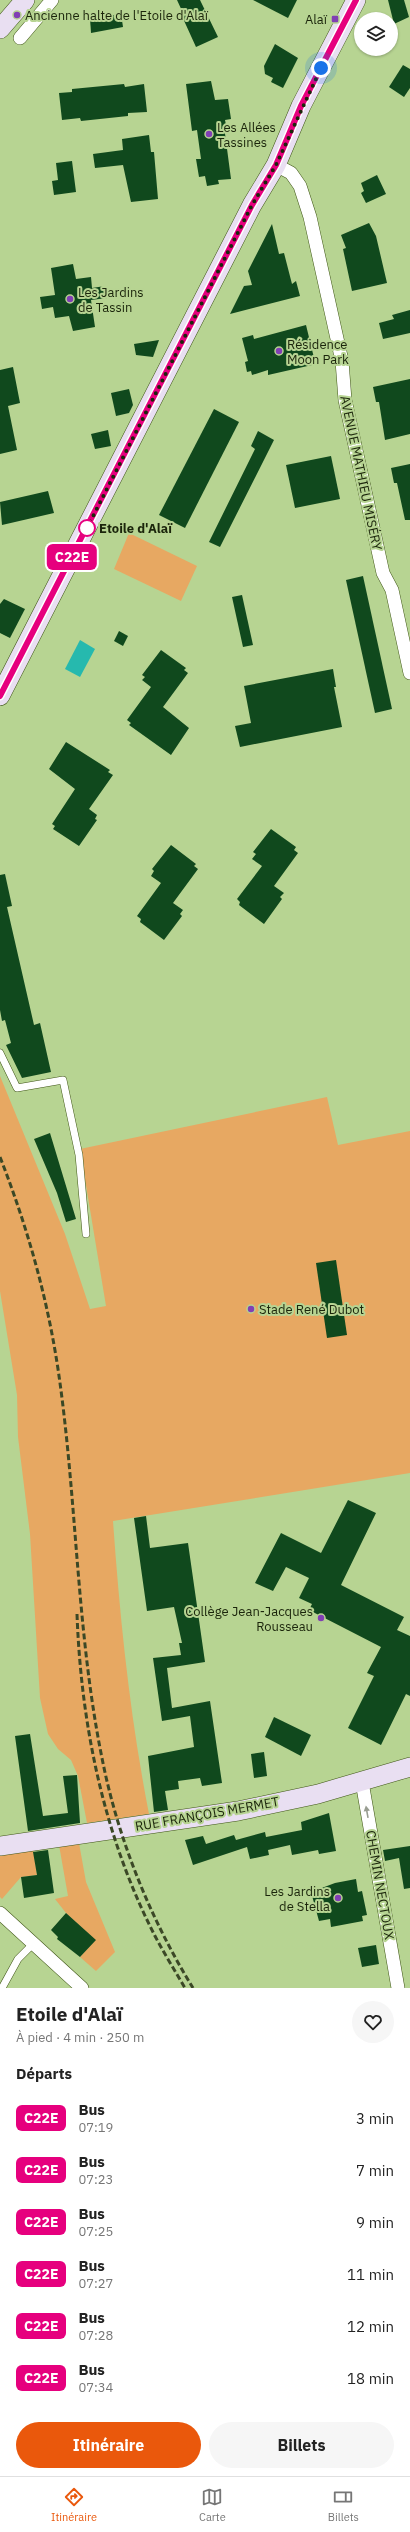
<!DOCTYPE html>
<html lang="fr">
<meta charset="utf-8">
<style>
:root{--surface:#fff;--page:#f6f6f6;--text:#222;--muted:#767676;--line:#e0e0e0;--accent:#ea580c}
body{margin:0;font-family:"IBM Plex Sans",sans-serif;background:var(--page);color:var(--text);height:100vh;display:flex;flex-direction:column;font-size:15px;white-space:nowrap}
*{box-sizing:border-box;margin:0}
p{font-size:13px;color:var(--muted)}
.icon{flex:none;width:22px;height:22px;fill:none;stroke:currentColor;stroke-width:2;stroke-linecap:round;stroke-linejoin:round}
.map{position:relative;height:1988px;overflow:hidden}
.sheet{display:flex;flex-direction:column;background:var(--surface);flex:1}
.sheet>*{flex:none}
.badge{padding:0 8px;border-radius:6px;font-size:14px;line-height:26px}
.buttons{position:absolute;left:354px;top:12px;display:grid;gap:8px}
.buttons a{display:grid;place-items:center;width:44px;height:44px;border-radius:50%;background:var(--surface);box-shadow:0 1px 3px #0004;font-size:20px}
.you{position:absolute;width:20px;height:20px;margin:-10px;border:3px solid #fff;border-radius:50%;background:#1a73e8;box-shadow:0 0 0 6px #1a73e833}
.map>.badge{position:absolute;translate:-50% -50%;box-shadow:0 0 0 2px #fff}
h2{padding:0 16px;font-size:15px;line-height:36px}
.round{display:grid;place-items:center;flex:none;width:42px;height:42px;border-radius:21px;background:var(--page)}
.summary{display:flex;align-items:center;justify-content:space-between;height:68px;padding:0 16px}
h1{font-size:19px;font-weight:700;line-height:30px}
.cta{display:flex;gap:8px;margin-top:auto;padding:8px 16px}
.cta a{flex:1;height:46px;border-radius:24px;background:var(--accent);color:#fff;font-size:16px;font-weight:700;line-height:46px;text-align:center}
.cta a+a{background:var(--page);color:var(--text)}
ul{padding:0;list-style:none}
li{display:flex;align-items:center;gap:12px;height:52px;padding:0 16px}
li div{flex:1}
li b{display:block;font-size:15px}
li em{font-style:normal}
li .badge{min-width:44px;font-weight:700;text-align:center}
.tabs{display:flex;justify-content:space-around;align-items:center;height:56px;border-top:1px solid var(--line);background:var(--surface);font-size:11px;color:var(--muted)}
.tabs a{display:grid;justify-items:center;gap:2px}
.tabs .selected{color:var(--accent)}
.map>svg:first-child{display:block}
.green{fill:#e7a862}
.water{fill:#26b9ae}
.building{fill:#10491d}
.lines{fill:none;stroke-linecap:round;stroke-linejoin:round}
.lane-casing{stroke:#3f5516;stroke-width:8}
.street-casing{stroke:#3f5516;stroke-width:14}
.secondary-casing{stroke:#3f5516;stroke-width:20}
.lane{stroke:#fff;stroke-width:7}
.street{stroke:#fff;stroke-width:13}
.secondary{stroke:#e9dff2;stroke-width:19}
.rail{stroke:#3b4826;stroke-width:3;stroke-dasharray:6 3;stroke-linecap:butt}
.oneway{fill:#989d91}
.line-casing{stroke:#fff;stroke-width:9}
.line{stroke:#e6007e;stroke-width:6}
.walk{stroke:#1b250b;stroke-width:4;stroke-dasharray:0 7.2}
.poi-dot{fill:#813fb4;stroke:#b7d492;stroke-width:1.5}
.stop-dot{fill:#fff;stroke:#e6007e;stroke-width:2}
.labels{text-anchor:middle;dominant-baseline:central;stroke-width:4;stroke-linejoin:round;paint-order:stroke}
.poi-label{font-size:13px;fill:#1b250b;stroke:#b7d492;text-anchor:start}
.street-label{font-size:13px;fill:#1b250b;stroke:#b7d492}
.stop-label{font-size:13px;font-weight:bold;fill:#1b250b;stroke:#b7d492;text-anchor:start}
</style>
<div class="map">
<svg width="410" height="1988" viewBox="0 0 410 1988">
<rect width="100%" height="100%" fill="#b7d492"/>
<g class="green">
<polygon points="129,533 197,566 181,601 114,569"/>
<path d="M0,1076l65,158 25,75 16,-3 -26,-157 247,-52 11,48 72,-14v342l-297,48c7,99 17,196 36,293l-62,9 -9,-47 -7,-16 -13,-11 -10,-15 -8,-36 -10,-164 -12,-97 -1,-42 -17,-104z"/>
<polygon points="79,1843 86,1882 115,1952 96,1971 80,1957 95,1940 66,1913 55,1899 68,1896 59,1845"/>
<polygon points="33,1849 37,1875 21,1877 2,1899 0,1897 0,1853"/>
</g>
<polygon class="water" points="80,640 95,649 80,677 65,669"/>
<g class="building">
<polygon points="177,0 200,0 218,37 196,47 181,14 183,13"/>
<polygon points="253,0 297,0 288,18"/>
<polygon points="388,0 404,0 409,17 394,24"/>
<polygon points="121,14 123,27 91,33 90,18"/>
<polygon points="275,44 298,58 283,88 271,82 273,78 265,74 264,66"/>
<polygon points="403,65 410,69 410,88 404,97 389,87"/>
<polygon points="211,81 215,100 228,99 231,119 225,120 226,125 224,126 231,179 218,180 219,184 207,186 205,176 199,177 196,159 201,159 197,130 192,131 186,84"/>
<polygon points="124,84 125,87 144,84 147,112 128,113 128,116 81,121 80,118 62,120 59,93 72,92 72,89"/>
<polygon points="149,135 151,152 154,152 158,199 131,202 123,165 95,168 93,154 123,150 122,139"/>
<polygon points="72,161 76,192 54,195 52,181 58,180 56,163"/>
<polygon points="377,175 386,194 366,203 361,193 364,191 361,183"/>
<polygon points="369,223 376,236 387,283 352,291 343,249 346,248 341,235"/>
<polygon points="272,224 279,254 284,253 292,284 296,281 300,296 230,314 244,286 252,285 248,271"/>
<polygon points="73,264 76,279 91,277 92,288 105,286 107,298 91,300 95,327 73,331 69,316 55,318 53,307 42,309 40,297 55,295 51,268"/>
<polygon points="410,310 410,333 383,339 379,323 394,319 392,315"/>
<polygon points="306,325 315,362 312,365 268,375 268,370 252,375 251,371 247,372 245,362 248,361 242,338 253,335 254,339"/>
<polygon points="159,340 153,357 136,355 134,344"/>
<polygon points="13,367 20,403 8,406 17,450 0,454 0,370"/>
<polygon points="410,379 410,434 385,440 379,402 376,402 373,387"/>
<polygon points="129,389 133,405 129,413 116,416 111,393"/>
<polygon points="214,409 239,422 185,528 159,515"/>
<polygon points="108,430 111,446 95,449 91,434"/>
<polygon points="258,431 274,440 220,547 209,542 255,449 251,446"/>
<polygon points="331,456 340,499 295,508 286,465"/>
<polygon points="410,464 410,520 405,520 397,483 394,483 391,468"/>
<polygon points="48,491 54,513 2,525 0,502"/>
<polygon points="363,576 392,709 375,713 346,580"/>
<polygon points="242,595 253,645 243,647 232,597"/>
<polygon points="4,599 25,609 10,638 0,633 0,604"/>
<polygon points="119,631 128,636 123,646 114,641"/>
<polygon points="161,650 186,668 184,670 188,673 163,707 189,728 171,755 129,725 131,723 127,720 151,687 142,680 145,677 142,675"/>
<polygon points="333,669 336,687 334,687 342,727 240,747 235,726 251,723 244,686"/>
<polygon points="66,742 110,770 108,772 113,775 89,809 97,815 95,819 97,820 79,846 53,829 55,826 52,824 75,789 49,769"/>
<polygon points="271,829 296,847 294,850 298,853 274,886 284,893 280,897 282,899 264,924 239,905 240,902 237,899 262,866 252,859 256,854 253,852"/>
<polygon points="171,845 196,864 194,866 198,869 173,903 183,910 180,914 182,916 164,940 140,922 141,919 137,916 161,883 151,876 154,871 152,869"/>
<polygon points="5,874 12,906 7,907 34,1025 40,1023 51,1072 22,1078 6,1045 11,1043 5,1020 2,1021 0,1010 0,875"/>
<polygon points="50,1133 76,1219 66,1222 57,1193 34,1139"/>
<polygon points="336,1260 347,1335 327,1338 316,1263"/>
<polygon points="348,1500 376,1513 341,1585 404,1617 397,1630 410,1636 410,1696 406,1694 381,1745 348,1728 374,1676 367,1673 381,1647 309,1610 312,1604 299,1598 309,1578 286,1567 273,1591 255,1583 281,1533 321,1553"/>
<polygon points="146,1516 150,1548 188,1543 205,1662 167,1668 172,1708 210,1701 222,1783 202,1786 200,1778 178,1781 179,1789 165,1791 168,1810 154,1812 148,1756 194,1747 190,1716 162,1721 153,1658 181,1655 179,1643 182,1643 174,1607 147,1611 134,1518"/>
<polygon points="274,1717 311,1735 301,1756 265,1737"/>
<polygon points="30,1734 43,1816 68,1813 63,1776 77,1775 80,1823 28,1831 15,1736"/>
<polygon points="264,1752 267,1776 254,1778 251,1754"/>
<polygon points="329,1813 336,1851 319,1854 318,1850 292,1855 290,1845 268,1850 269,1855 250,1859 247,1847 193,1865 185,1840 203,1836 206,1844 234,1835 236,1840 265,1832 266,1837 302,1830 301,1822"/>
<polygon points="410,1846 410,1888 404,1889 399,1858 385,1861 383,1850"/>
<polygon points="48,1850 54,1893 24,1898 21,1877 37,1875 33,1852"/>
<polygon points="356,1879 358,1892 362,1891 367,1915 362,1916 363,1921 331,1927 330,1919 319,1921 311,1892 335,1883"/>
<polygon points="66,1913 96,1940 80,1957 57,1939 58,1937 51,1930"/>
<polygon points="376,1945 379,1964 362,1967 358,1948"/>
</g>
<g class="lines">
<defs>
<g id="lane">
<polyline points="0,1053 17,1088 63,1080 79,1155 86,1234"/>
<polyline points="2,1988 18,1959 33,1944"/>
</g>
<g id="street">
<polyline points="20,38 52,0"/>
<polyline points="276,165 291,173 300,186 310,217 342,361 345,400 383,573 392,590 410,673"/>
<polyline points="362,1782 398,1988"/>
<polyline points="0,1913 82,1988"/>
</g>
<g id="secondary">
<polyline points="0,29 25,0"/>
<polyline points="0,696 252,205 276,165 301,106 356,0"/>
<polyline points="0,1846 238,1811 318,1794 410,1767"/>
</g>
</defs>
<use href="#lane" class="lane-casing"/>
<use href="#street" class="street-casing"/>
<use href="#secondary" class="secondary-casing"/>
<use href="#lane" class="lane"/>
<use href="#street" class="street"/>
<use href="#secondary" class="secondary"/>
<g class="rail">
<path d="M0,1157c27,69 47,139 58,212 20,135 18,274 48,408 17,74 47,146 87,211"/>
<path d="M77,1614c4,111 27,223 78,322 9,17 20,35 30,52"/>
</g>
</g>
<defs><path id="oneway-solid" d="M-6-.8H1V-3.2L6.5 0L1 3.2V.8H-6Z"/></defs>
<use class="oneway" href="#oneway-solid" transform="translate(367 1812) rotate(-100)"/>
<g class="lines">
<defs>
<polyline id="line" points="0,696 252,205 276,165 301,106 356,0"/>
</defs>
<use href="#line" class="line-casing"/>
<use href="#line" class="line"/>
<polyline class="walk" points="87,528 252,205 276,165 321,68"/>
</g>
<g class="poi-dot">
<circle cx="17" cy="15" r="4"/>
<rect x="331" y="15" width="8" height="8" rx="2"/>
<circle cx="209" cy="134" r="4"/>
<circle cx="70" cy="299" r="4"/>
<circle cx="279" cy="351" r="4"/>
<circle cx="251" cy="1309" r="4"/>
<circle cx="321" cy="1618" r="4"/>
<circle cx="338" cy="1898" r="4"/>
</g>
<circle class="stop-dot" cx="87" cy="528" r="8"/>
<g class="labels">
<g class="poi-label">
<text x="25" y="15">Ancienne halte de l'Etoile d'Alaï</text>
<text x="327" y="19" text-anchor="end">Alaï</text>
<text x="217" y="127">Les Allées<tspan x="217" dy="15">Tassines</tspan></text>
<text x="78" y="292">Les Jardins<tspan x="78" dy="15">de Tassin</tspan></text>
<text x="287" y="344">Résidence<tspan x="287" dy="15">Moon Park</tspan></text>
<text x="259" y="1309">Stade René Dubot</text>
<text x="313" y="1611" text-anchor="end">Collège Jean-Jacques<tspan x="313" dy="15">Rousseau</tspan></text>
<text x="330" y="1891" text-anchor="end">Les Jardins<tspan x="330" dy="15">de Stella</tspan></text>
</g>
<g class="street-label">
<text transform="translate(361 473) rotate(78)">AVENUE MATHIEU MISÉRY</text>
<text transform="translate(207 1814) rotate(-10)">RUE FRANÇOIS MERMET</text>
<text transform="translate(380 1885) rotate(80)">CHEMIN NECTOUX</text>
</g>
<g class="stop-label">
<text x="99" y="528">Etoile d'Alaï</text>
</g>
</g>
</svg>
<div class="buttons">
<a><svg class="icon" aria-label="layers" viewBox="0 0 24 24"><path d="M12 4l9 5-9 5-9-5zM3 14l9 5 9-5"/></svg></a>
</div>
<div class="you" style="left:321px;top:68px"></div>
<b class="badge" style="left:72px;top:557px;background:#e6007e;color:#fff">C22E</b>
</div>
<section class="sheet">
<div class="summary"><div><h1>Etoile d'Alaï</h1><p>À pied · 4 min · 250 m</p></div><a class="round"><svg class="icon" aria-label="heart" viewBox="0 0 24 24"><path d="M12 20l-8-8c-3-5 5-10 8-4 3-6 11-1 8 4z"/></svg></a></div>
<h2>Départs</h2>
<ul>
<li><span class="badge" style="background:#e6007e;color:#fff">C22E</span><div><b>Bus</b><p>07:19</p></div><em>3 min</em></li>
<li><span class="badge" style="background:#e6007e;color:#fff">C22E</span><div><b>Bus</b><p>07:23</p></div><em>7 min</em></li>
<li><span class="badge" style="background:#e6007e;color:#fff">C22E</span><div><b>Bus</b><p>07:25</p></div><em>9 min</em></li>
<li><span class="badge" style="background:#e6007e;color:#fff">C22E</span><div><b>Bus</b><p>07:27</p></div><em>11 min</em></li>
<li><span class="badge" style="background:#e6007e;color:#fff">C22E</span><div><b>Bus</b><p>07:28</p></div><em>12 min</em></li>
<li><span class="badge" style="background:#e6007e;color:#fff">C22E</span><div><b>Bus</b><p>07:34</p></div><em>18 min</em></li>
</ul>
<div class="cta"><a>Itinéraire</a><a>Billets</a></div>
</section>
<nav class="tabs">
<a class="selected"><svg class="icon" aria-label="directions" viewBox="0 0 24 24"><path d="M12 3l9 9-9 9-9-9zM9 14v-3h6M13 9l2 2-2 2"/></svg>Itinéraire</a>
<a><svg class="icon" aria-label="map" viewBox="0 0 24 24"><path d="M3 6l6-2 6 2 6-2v14l-6 2-6-2-6 2zM9 4v14M15 6v14"/></svg>Carte</a>
<a><svg class="icon" aria-label="tickets" viewBox="0 0 24 24"><path d="M3 7h18v10H3zM15 7v10"/></svg>Billets</a>
</nav>
